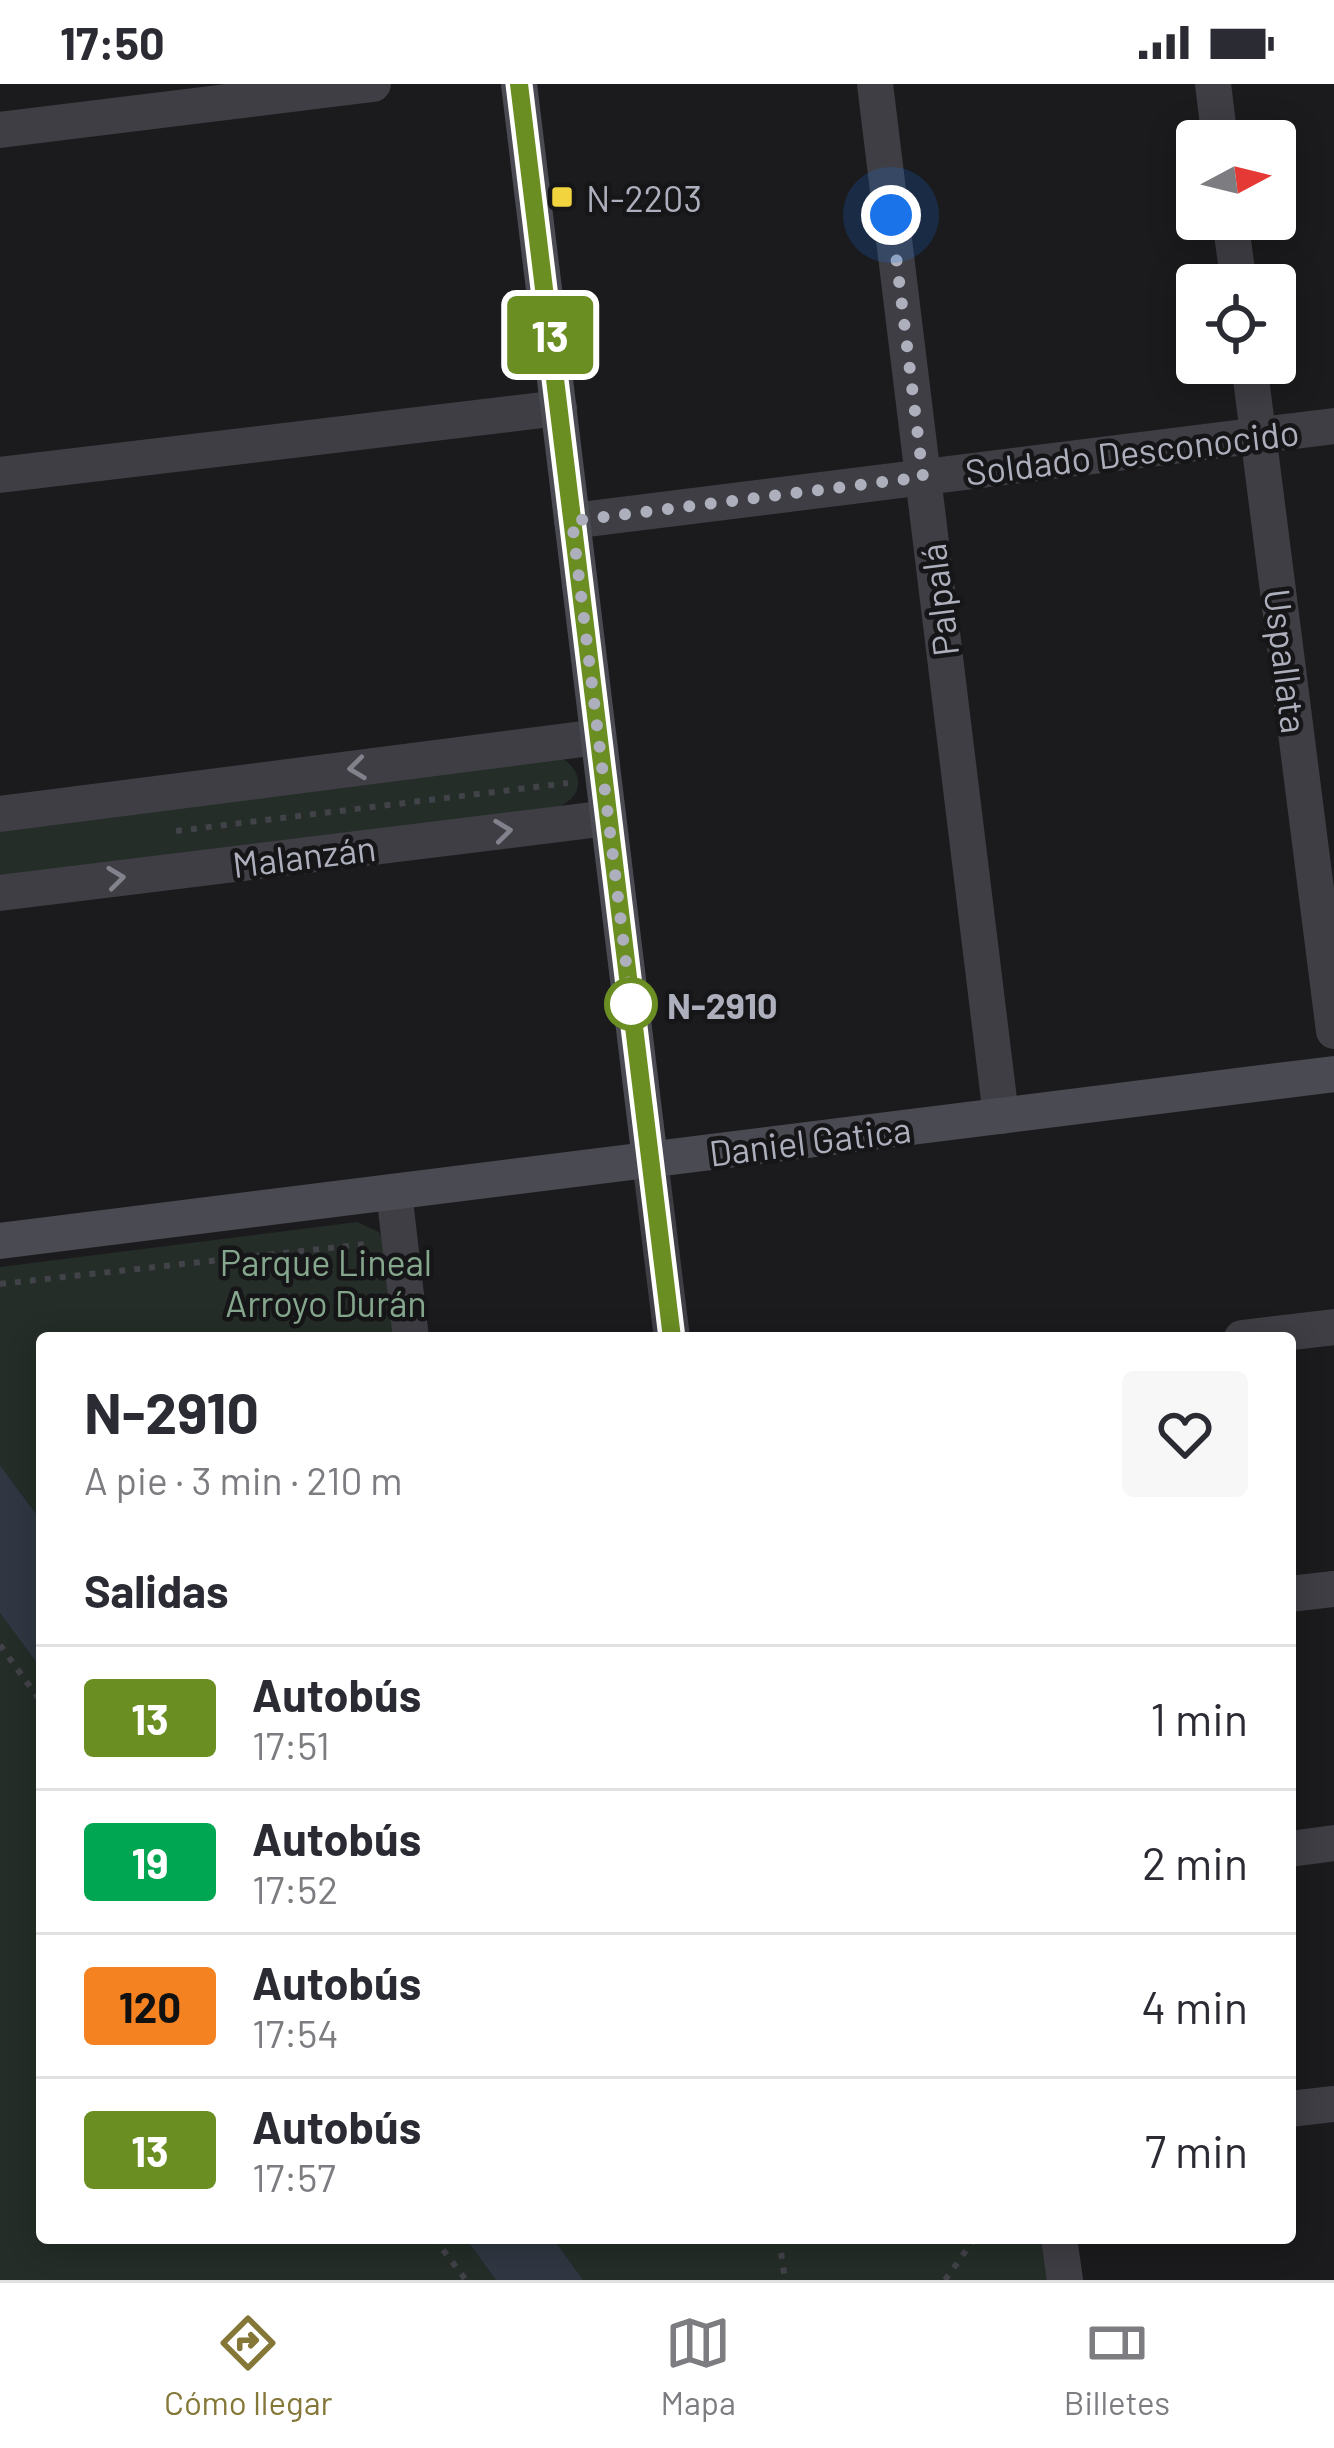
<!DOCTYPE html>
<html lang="es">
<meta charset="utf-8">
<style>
:root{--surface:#fff;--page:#f7f7f7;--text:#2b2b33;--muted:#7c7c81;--line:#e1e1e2;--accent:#857738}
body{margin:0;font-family:Barlow,sans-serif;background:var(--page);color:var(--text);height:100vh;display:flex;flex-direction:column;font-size:45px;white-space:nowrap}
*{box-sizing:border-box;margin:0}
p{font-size:39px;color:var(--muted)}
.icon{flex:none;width:66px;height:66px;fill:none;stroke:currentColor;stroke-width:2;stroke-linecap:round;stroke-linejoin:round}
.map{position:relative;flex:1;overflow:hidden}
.panel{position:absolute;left:36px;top:1248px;width:1260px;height:912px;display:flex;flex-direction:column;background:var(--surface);border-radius:12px;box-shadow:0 6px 30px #0003}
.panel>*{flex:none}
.badge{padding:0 24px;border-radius:9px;font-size:42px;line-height:78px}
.needle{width:78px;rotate:83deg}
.fabs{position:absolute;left:1176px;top:36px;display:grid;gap:24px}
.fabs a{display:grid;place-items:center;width:120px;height:120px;border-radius:12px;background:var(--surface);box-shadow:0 6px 30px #0003;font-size:60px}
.you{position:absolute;width:60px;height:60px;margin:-30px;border:9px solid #fff;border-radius:50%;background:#1a73e8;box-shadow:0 0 0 18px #1a73e833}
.map>.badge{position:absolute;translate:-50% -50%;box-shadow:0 0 0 6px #fff}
h2{padding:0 48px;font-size:45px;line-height:108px}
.round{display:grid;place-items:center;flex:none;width:126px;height:126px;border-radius:12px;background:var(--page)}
.overview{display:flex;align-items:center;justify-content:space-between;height:204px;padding:0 48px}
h1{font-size:57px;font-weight:700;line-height:90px}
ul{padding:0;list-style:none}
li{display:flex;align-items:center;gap:36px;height:144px;padding:0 48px;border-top:3px solid var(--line)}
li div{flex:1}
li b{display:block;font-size:45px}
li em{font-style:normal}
li .badge{min-width:132px;font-weight:700;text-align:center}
.status{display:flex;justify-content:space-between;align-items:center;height:84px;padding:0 60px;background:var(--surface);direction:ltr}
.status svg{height:33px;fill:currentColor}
.menu{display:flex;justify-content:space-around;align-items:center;height:168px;border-top:3px solid var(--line);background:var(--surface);font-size:33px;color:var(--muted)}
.menu a{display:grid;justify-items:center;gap:6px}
.menu .active{color:var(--accent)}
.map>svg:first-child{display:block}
.green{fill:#242d27}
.water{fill:#303742}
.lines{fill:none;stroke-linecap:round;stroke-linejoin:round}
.path{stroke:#424249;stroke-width:6;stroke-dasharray:6 9;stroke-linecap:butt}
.street{stroke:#3e3e44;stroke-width:36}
.secondary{stroke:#4a4a52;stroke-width:36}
.oneway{stroke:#81828c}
.line-casing{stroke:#fff;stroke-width:27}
.line{stroke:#6b8e23;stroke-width:18}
.walk{stroke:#adafbc;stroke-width:12;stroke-dasharray:0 21.6}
.poi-dot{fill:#f2d43e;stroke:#161618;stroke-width:4.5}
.stop-dot{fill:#fff;stroke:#6b8e23;stroke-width:6}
.labels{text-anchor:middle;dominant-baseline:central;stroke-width:9;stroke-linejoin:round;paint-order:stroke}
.poi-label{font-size:36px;fill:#adafbc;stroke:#161618;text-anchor:start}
.street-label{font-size:36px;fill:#adafbc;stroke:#161618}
.stop-label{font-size:36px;font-weight:bold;fill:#adafbc;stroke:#161618;text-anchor:start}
.park-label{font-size:36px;fill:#85a78d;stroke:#161618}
</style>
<div class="status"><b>17:50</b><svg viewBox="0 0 49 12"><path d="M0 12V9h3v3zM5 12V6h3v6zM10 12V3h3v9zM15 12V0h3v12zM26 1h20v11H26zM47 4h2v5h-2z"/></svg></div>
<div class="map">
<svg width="1334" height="2196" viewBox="0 0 1334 2196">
<rect width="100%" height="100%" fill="#1b1b1d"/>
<g class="green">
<path d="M560,673c24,13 25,40 -2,50l-558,71v-52z"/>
<polygon points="357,1138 379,1148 384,1160 397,1254 42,1254 42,1438 0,1381 0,1183"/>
<polygon points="0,1529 42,1586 42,2154 465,2154 496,2196 0,2196"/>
<polygon points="553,2154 1044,2154 1049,2196 583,2196"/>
</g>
<g class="water">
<polygon points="0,1381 42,1438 42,1586 0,1529"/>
<polygon points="465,2154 553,2154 583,2196 496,2196"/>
</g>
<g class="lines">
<g class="path">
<polyline points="176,747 568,699"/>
<polyline points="0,1200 366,1160"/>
<polyline points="0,1561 42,1619"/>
<polyline points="434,2154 466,2196"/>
<polyline points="779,2154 785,2196"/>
<polyline points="945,2196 975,2154"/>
</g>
<g class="street">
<polyline points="875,0 1001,1032"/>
<polyline points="1213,0 1220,57"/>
<polyline points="0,46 373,0"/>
<polyline points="1230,135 1239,201"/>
<polyline points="1249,279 1334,947"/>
<polyline points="0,391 559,324"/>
<polyline points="572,437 1334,342"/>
<polyline points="0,730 598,653"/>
<polyline points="0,809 608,734"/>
<polyline points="650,1076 672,1254"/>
<polyline points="394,1108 411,1254"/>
<polyline points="1242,1254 1334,1243"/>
<polyline points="1290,1510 1334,1505"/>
<polyline points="1290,1765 1334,1759"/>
<polyline points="1290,2025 1334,2020"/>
<polyline points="1059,2154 1065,2196"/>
</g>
<g class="secondary">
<polyline points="519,0 650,1076"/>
<polyline points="0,1157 1334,990"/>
</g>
</g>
<defs><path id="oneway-chevron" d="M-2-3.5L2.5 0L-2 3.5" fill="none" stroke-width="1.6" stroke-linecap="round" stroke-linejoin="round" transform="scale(3)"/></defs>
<g class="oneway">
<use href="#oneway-chevron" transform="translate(357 684) rotate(173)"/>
<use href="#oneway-chevron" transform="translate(503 747) rotate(-7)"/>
<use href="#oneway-chevron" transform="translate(116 794) rotate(-7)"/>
</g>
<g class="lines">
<defs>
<polyline id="line" points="519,0 672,1254"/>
</defs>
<use href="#line" class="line-casing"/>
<use href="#line" class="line"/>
<polyline class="walk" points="631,920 572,437 923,393 891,131"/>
</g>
<rect class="poi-dot" x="550" y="101" width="24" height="24" rx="6"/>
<circle class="stop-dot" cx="631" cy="920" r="24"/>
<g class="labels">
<g class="poi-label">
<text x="586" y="113">N-2203</text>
</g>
<g class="street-label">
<text transform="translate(1132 367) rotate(-7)">Soldado Desconocido</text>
<text transform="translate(938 516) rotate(-97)">Palpalá</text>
<text transform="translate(1287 577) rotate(83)">Uspallata</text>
<text transform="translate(304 771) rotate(-7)">Malanzán</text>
<text transform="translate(810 1056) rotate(-7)">Daniel Gatica</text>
</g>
<g class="stop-label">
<text x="667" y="920">N-2910</text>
</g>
<g class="park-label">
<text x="326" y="1177">Parque Lineal<tspan x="326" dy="41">Arroyo Durán</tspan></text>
</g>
</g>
</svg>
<div class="fabs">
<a><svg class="needle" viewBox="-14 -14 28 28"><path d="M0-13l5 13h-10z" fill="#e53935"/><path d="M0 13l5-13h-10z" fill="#7c7c81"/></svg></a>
<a><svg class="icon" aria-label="locate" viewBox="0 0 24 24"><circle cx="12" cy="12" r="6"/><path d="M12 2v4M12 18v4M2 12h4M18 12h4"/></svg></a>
</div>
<div class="you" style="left:891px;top:131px"></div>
<b class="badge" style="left:550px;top:251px;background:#6b8e23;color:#fff">13</b>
<section class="panel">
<div class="overview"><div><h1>N-2910</h1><p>A pie · 3 min · 210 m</p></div><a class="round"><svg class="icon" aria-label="heart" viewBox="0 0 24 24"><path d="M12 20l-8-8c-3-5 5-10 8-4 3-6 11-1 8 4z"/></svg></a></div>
<h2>Salidas</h2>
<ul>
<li><span class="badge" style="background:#6b8e23;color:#fff">13</span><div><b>Autobús</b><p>17:51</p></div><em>1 min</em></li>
<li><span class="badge" style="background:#00a651;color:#fff">19</span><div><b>Autobús</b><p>17:52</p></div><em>2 min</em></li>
<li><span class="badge" style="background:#f58220;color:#111">120</span><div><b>Autobús</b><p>17:54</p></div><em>4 min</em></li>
<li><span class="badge" style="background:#6b8e23;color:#fff">13</span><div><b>Autobús</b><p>17:57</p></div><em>7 min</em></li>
</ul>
</section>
</div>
<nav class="menu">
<a class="active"><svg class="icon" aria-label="directions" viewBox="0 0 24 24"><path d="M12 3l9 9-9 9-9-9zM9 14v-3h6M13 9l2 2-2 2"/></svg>Cómo llegar</a>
<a><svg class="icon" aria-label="map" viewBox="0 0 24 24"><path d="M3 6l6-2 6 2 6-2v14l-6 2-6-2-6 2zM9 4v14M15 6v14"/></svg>Mapa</a>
<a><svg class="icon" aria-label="tickets" viewBox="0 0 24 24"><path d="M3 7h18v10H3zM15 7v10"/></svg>Billetes</a>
</nav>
